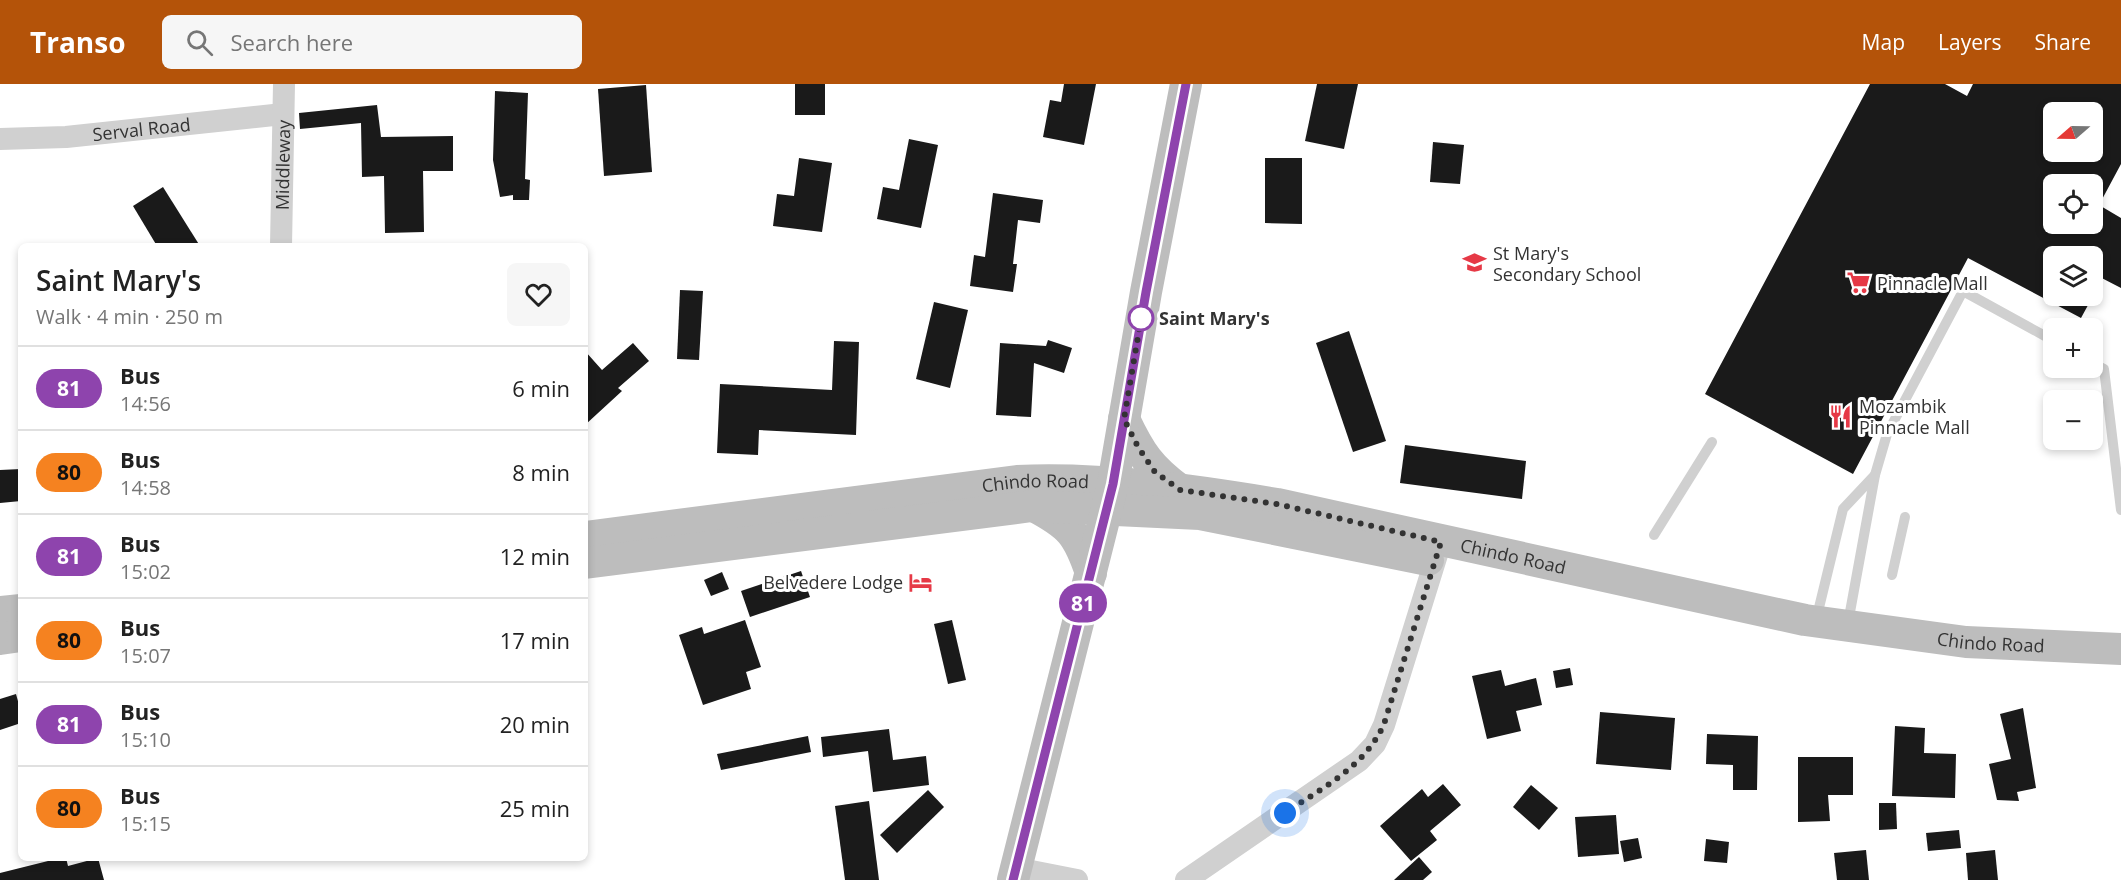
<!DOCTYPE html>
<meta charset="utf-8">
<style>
:root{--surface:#fff;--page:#f6f6f6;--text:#222;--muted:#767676;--line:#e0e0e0;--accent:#b45309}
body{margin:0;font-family:"Open Sans",sans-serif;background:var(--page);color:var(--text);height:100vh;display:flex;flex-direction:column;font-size:22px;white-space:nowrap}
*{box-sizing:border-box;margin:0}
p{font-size:20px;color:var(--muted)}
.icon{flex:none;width:33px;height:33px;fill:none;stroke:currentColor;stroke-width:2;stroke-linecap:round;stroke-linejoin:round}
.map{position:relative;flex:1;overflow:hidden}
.drawer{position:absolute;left:18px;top:159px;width:570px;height:618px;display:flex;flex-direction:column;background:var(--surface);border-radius:9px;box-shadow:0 3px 9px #0003}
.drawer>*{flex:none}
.badge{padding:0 12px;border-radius:20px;font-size:21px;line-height:39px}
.needle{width:39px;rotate:250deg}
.tools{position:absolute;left:2043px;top:18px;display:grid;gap:12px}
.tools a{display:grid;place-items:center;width:60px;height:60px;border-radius:9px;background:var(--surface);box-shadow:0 3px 9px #0003;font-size:30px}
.you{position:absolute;width:30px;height:30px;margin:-15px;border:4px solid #fff;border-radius:50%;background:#1a73e8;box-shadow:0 0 0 9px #1a73e833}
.map>.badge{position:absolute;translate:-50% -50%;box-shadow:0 0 0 3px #fff}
.round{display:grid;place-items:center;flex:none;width:63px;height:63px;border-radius:9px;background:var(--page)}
.summary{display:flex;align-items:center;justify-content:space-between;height:102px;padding:0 18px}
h1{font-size:28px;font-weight:600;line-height:45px}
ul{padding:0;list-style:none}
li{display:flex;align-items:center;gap:18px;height:84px;padding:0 18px;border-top:2px solid var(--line)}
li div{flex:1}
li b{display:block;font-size:22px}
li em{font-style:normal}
li .badge{min-width:66px;font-weight:700;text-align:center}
header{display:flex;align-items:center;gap:36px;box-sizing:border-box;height:84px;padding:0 30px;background:var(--accent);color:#fff}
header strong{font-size:28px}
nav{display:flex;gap:33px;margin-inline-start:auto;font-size:21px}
.search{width:420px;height:54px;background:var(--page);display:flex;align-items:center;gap:15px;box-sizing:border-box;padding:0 21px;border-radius:9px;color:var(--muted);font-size:22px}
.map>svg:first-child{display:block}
.building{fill:#1a1a1a;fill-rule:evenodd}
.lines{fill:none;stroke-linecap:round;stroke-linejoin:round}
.lane{stroke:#d0d0d0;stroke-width:10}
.street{stroke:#d0d0d0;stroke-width:22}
.secondary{stroke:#bdbdbd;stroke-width:32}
.line-casing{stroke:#fff;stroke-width:14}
.line{stroke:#8e44ad;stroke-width:9}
.walk{stroke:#333;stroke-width:6;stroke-dasharray:0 10.8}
.stop-dot{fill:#fff;stroke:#8e44ad;stroke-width:3}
.labels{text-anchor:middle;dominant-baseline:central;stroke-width:6;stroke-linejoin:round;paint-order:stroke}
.street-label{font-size:18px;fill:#333;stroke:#fff}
.poi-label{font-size:18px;fill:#333;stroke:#fff;text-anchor:start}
.stop-label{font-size:18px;font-weight:bold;fill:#333;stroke:#fff;text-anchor:start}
</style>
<header>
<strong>Transo</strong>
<div class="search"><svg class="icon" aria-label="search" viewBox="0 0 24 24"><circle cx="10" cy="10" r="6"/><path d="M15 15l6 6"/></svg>Search here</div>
<nav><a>Map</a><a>Layers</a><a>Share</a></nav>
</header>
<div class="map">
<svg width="2121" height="796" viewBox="0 0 2121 796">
<rect width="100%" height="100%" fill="#fff"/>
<g class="building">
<rect x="795" y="0" width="30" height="31"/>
<polygon points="1064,0 1096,0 1084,61 1043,53 1050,16 1061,18"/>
<polygon points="1317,0 1358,0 1344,65 1305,57"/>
<path d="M1870,0h75l22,12 6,-12h148v80l-22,41 22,13v70l-29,-15v-17h-38v40h39l-12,22 -113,-60 -115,216 -148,-80zM2054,28h38v40h-38zM2054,100h38v40h-38z"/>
<polygon points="646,1 652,88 604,92 598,5"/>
<polygon points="495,7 528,9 525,95 530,96 529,116 513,116 513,111 500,113 493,76"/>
<polygon points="377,21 381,53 453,52 453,87 423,87 424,148 385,149 384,92 362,93 361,39 300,45 299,29"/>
<polygon points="909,55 938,61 921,144 877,135 883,103 899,106"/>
<polygon points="1433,58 1464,61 1460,100 1430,98"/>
<polygon points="799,74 832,79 822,148 773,142 777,110 794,112"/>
<polygon points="1265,74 1302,74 1302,140 1265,139"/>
<polygon points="163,103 200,162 157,162 133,122"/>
<polygon points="993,109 1043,116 1040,139 1018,136 1013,180 1017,180 1013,208 970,202 974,171 985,173"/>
<polygon points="680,206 703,207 699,276 677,275"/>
<polygon points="934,218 968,226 950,304 916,295"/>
<polygon points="1349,247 1386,357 1353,368 1316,259"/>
<polygon points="1048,256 1072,264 1064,289 1034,279 1031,333 996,331 1000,259 1046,262"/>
<polygon points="834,257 859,258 856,351 759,346 758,371 717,369 720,300 832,306"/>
<polygon points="633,259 649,277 618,304 622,307 585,341 585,267 602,286"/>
<polygon points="1405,361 1526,377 1522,415 1400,399"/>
<polygon points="21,385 21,417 0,419 0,386"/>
<polygon points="801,487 810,513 750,533 741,507"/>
<polygon points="722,488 729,505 711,512 704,496"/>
<polygon points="745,536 761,583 746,588 751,605 703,621 679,551 702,543 704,550"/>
<polygon points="952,536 966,596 948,600 934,540"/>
<polygon points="1570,584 1573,601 1556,604 1553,587"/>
<polygon points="1501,586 1505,602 1536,594 1542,621 1516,627 1521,647 1487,655 1472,592"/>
<polygon points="16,610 21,628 21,639 0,646 0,615"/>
<polygon points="2023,624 2036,704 2017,708 2019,717 1997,716 1989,680 2011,675 2000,630"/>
<polygon points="1600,628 1675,634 1671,686 1596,680"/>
<polygon points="1895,642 1925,644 1924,669 1956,670 1955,714 1892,712"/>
<polygon points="889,645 893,676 926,672 929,701 873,708 868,667 823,673 821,653"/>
<polygon points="1707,650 1758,652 1757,706 1733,706 1733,681 1706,680"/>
<polygon points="808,652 811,668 721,686 717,670"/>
<polygon points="1798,673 1853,673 1853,711 1828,711 1830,737 1798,738"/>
<polygon points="1443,700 1461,721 1430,747 1437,756 1411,777 1380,742 1422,705 1428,713"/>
<polygon points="1531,701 1558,724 1539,746 1513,723"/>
<polygon points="928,706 944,723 897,769 880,751"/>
<polygon points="869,717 879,796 845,796 835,722"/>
<polygon points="1879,719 1896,719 1897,745 1879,746"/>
<polygon points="1616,731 1619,770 1578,773 1575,733"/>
<polygon points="1959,746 1961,764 1928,767 1926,749"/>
<polygon points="1638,754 1642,774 1624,778 1620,757"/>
<polygon points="1706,755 1729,758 1727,779 1704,777"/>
<polygon points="1866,766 1869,796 1837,796 1834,769"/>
<polygon points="1995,766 1998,796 1968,796 1966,769"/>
<polygon points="1419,773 1432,788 1423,796 1394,796"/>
<polygon points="60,774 66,774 68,782 98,774 104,796 0,796 0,789"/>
</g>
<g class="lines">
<g class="lane">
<polyline points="2092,279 2104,285 2121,426"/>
<polyline points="1654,451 1712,358"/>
<polyline points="1892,491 1905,433"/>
<polyline points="1816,536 1843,425 1875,391"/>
<polyline points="1848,539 1875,391 1887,350 1963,207 2054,257"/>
</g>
<g class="street">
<path id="s1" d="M0,55l66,-2 217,-23"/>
<path id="s2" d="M281,162l3,-162"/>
<polyline points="1016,784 1077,796"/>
<polyline points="1186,796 1359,677 1375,660 1384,641 1440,461"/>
</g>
<g class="secondary">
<path d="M1124,335c16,34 26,49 56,71"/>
<path d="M1034,422c36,19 44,28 57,67"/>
<path id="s3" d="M585,453l432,-56c86,-4 175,9 260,23l528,116 161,22 155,7"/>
<polyline points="585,479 1032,422 1200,430 1428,476"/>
<polyline points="0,528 21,526"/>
<polyline points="0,555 21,552"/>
<polyline points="1013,796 1113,400 1146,208 1186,0"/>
</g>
</g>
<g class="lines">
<defs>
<polyline id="line" points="1013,796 1113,400 1146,208 1186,0"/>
</defs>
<use href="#line" class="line-casing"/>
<use href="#line" class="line"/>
<path class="walk" d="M1141,234l1,-5 -18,106 14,28 17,25 25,18 97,14 164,38 -57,182c-19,43 -62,64 -99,89"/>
</g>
<defs>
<symbol id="school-bare" viewBox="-9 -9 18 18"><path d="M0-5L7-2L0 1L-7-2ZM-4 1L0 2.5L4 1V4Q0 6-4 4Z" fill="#e63946" stroke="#fff" stroke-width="2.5" paint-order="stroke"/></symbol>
<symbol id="supermarket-bare" viewBox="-9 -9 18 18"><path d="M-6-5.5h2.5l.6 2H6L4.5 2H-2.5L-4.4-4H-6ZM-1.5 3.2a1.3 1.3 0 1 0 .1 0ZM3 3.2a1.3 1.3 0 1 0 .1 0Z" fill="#e63946" stroke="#fff" stroke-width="2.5" paint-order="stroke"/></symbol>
<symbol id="restaurant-bare" viewBox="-9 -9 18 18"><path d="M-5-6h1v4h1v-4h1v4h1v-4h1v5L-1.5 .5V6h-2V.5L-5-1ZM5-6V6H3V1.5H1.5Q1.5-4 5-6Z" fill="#e63946" stroke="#fff" stroke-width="2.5" paint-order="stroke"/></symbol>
<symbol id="hotel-bare" viewBox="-9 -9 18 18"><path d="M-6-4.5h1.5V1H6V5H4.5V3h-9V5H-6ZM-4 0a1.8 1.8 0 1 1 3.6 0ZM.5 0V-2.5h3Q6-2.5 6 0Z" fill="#e63946" stroke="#fff" stroke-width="2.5" paint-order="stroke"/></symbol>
</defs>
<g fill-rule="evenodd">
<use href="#school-bare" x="1458" y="162" width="33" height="33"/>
<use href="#supermarket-bare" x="1842" y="182" width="33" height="33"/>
<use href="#restaurant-bare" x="1824" y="316" width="33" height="33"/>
<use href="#hotel-bare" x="904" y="482" width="33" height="33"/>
</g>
<circle class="stop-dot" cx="1141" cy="234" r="12"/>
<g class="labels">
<g class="street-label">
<text stroke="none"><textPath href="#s1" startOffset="142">Serval Road</textPath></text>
<text stroke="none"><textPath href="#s2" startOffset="81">Middleway</textPath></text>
<text stroke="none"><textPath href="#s3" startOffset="454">Chindo Road</textPath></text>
<text stroke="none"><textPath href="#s3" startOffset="939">Chindo Road</textPath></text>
<text stroke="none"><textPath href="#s3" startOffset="1425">Chindo Road</textPath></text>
</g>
<g class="poi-label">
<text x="1493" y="169">St Mary's<tspan x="1493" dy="21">Secondary School</tspan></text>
<text x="1877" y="199">Pinnacle Mall</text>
<text x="1859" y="322">Mozambik<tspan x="1859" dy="21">Pinnacle Mall</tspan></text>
<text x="903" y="498" text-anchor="end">Belvedere Lodge</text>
</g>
<g class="stop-label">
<text x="1159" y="234">Saint Mary's</text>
</g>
</g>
</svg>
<div class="tools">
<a><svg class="needle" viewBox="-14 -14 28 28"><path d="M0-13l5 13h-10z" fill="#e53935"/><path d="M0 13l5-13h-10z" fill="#767676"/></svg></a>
<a><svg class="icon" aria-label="locate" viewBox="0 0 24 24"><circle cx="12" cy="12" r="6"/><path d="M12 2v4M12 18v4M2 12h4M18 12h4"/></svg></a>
<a><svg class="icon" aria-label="layers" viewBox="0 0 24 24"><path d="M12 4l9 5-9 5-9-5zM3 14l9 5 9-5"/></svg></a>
<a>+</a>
<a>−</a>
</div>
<div class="you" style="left:1285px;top:729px"></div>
<b class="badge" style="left:1083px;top:519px;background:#8e44ad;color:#fff">81</b>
<section class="drawer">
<div class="summary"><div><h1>Saint Mary's</h1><p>Walk · 4 min · 250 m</p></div><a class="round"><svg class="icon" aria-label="heart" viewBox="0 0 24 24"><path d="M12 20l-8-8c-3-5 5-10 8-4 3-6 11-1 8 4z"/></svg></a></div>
<ul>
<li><span class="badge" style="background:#8e44ad;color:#fff">81</span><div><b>Bus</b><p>14:56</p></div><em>6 min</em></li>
<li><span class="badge" style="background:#f58220;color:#111">80</span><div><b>Bus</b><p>14:58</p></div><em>8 min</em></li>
<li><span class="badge" style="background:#8e44ad;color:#fff">81</span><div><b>Bus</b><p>15:02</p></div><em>12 min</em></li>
<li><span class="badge" style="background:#f58220;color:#111">80</span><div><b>Bus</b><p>15:07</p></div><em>17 min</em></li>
<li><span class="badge" style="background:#8e44ad;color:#fff">81</span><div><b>Bus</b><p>15:10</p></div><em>20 min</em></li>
<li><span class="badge" style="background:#f58220;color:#111">80</span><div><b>Bus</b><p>15:15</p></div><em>25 min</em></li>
</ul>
</section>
</div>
